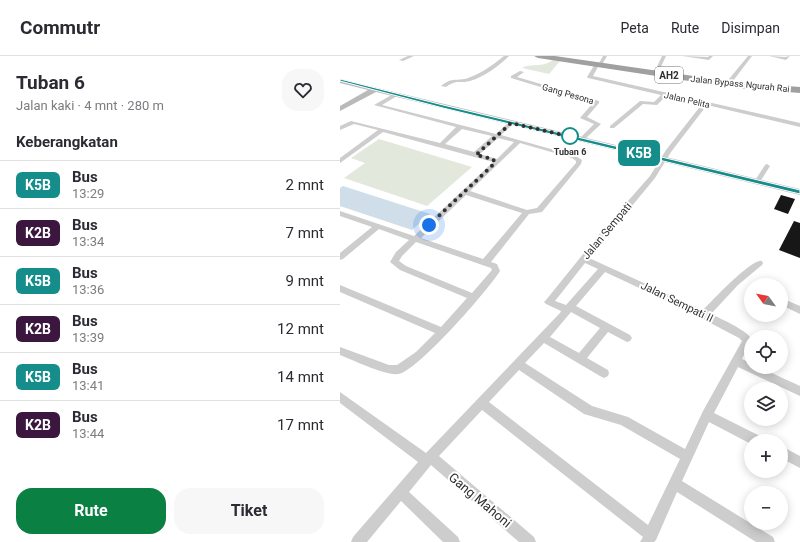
<!DOCTYPE html>
<html lang="id">
<meta charset="utf-8">
<style>
:root{--surface:#fff;--page:#f7f7f7;--text:#2b2b33;--muted:#7c7c81;--line:#e1e1e2;--accent:#0b8043}
body{margin:0;font-family:Roboto,sans-serif;background:var(--page);color:var(--text);height:100vh;display:flex;flex-direction:column;font-size:15px;white-space:nowrap}
*{box-sizing:border-box;margin:0}
p{font-size:13px;color:var(--muted)}
.icon{flex:none;width:22px;height:22px;fill:none;stroke:currentColor;stroke-width:2;stroke-linecap:round;stroke-linejoin:round}
.map{position:relative;flex:1;overflow:hidden}
.drawer{display:flex;flex-direction:column;background:var(--surface);width:340px}
.drawer>*{flex:none}
.badge{padding:0 8px;border-radius:6px;font-size:14px;line-height:26px}
.needle{width:26px;rotate:303deg}
.fabs{position:absolute;left:404px;top:222px;display:grid;gap:8px}
.fabs a{display:grid;place-items:center;width:44px;height:44px;border-radius:50%;background:var(--surface);box-shadow:0 2px 10px #0003;font-size:20px}
.you{position:absolute;width:20px;height:20px;margin:-10px;border:3px solid #fff;border-radius:50%;background:#1a73e8;box-shadow:0 0 0 6px #1a73e833}
.map>.badge{position:absolute;translate:-50% -50%;box-shadow:0 0 0 2px #fff}
h2{padding:0 16px;font-size:15px;line-height:36px}
.round{display:grid;place-items:center;flex:none;width:42px;height:42px;border-radius:16px;background:var(--page)}
.summary{display:flex;align-items:center;justify-content:space-between;height:68px;padding:0 16px}
h1{font-size:19px;font-weight:700;line-height:30px}
.cta{display:flex;gap:8px;margin-top:auto;padding:8px 16px}
.cta a{flex:1;height:46px;border-radius:16px;background:var(--accent);color:#fff;font-size:16px;font-weight:700;line-height:46px;text-align:center}
.cta a+a{background:var(--page);color:var(--text)}
ul{padding:0;list-style:none}
li{display:flex;align-items:center;gap:12px;height:48px;padding:0 16px;border-top:1px solid var(--line)}
li div{flex:1}
li b{display:block;font-size:15px}
li em{font-style:normal}
li .badge{min-width:44px;font-weight:700;text-align:center}
header{display:flex;align-items:center;gap:24px;box-sizing:border-box;height:56px;padding:0 20px;background:var(--surface);border-bottom:1px solid var(--line)}
header strong{font-size:19px}
nav{display:flex;gap:22px;margin-inline-start:auto;font-size:14px}
main{display:flex;flex:1;min-height:0}
.map>svg:first-child{display:block}
.green{fill:#e3e8dd}
.water{fill:#cfdee9}
.building{fill:#171717}
.lines{fill:none;stroke-linecap:round;stroke-linejoin:round}
.minor{fill:#cdcdcd;fill-rule:evenodd}
.secondary{fill:#bababa;fill-rule:evenodd}
.trunk{fill:#a0a0a0;fill-rule:evenodd}
.line{fill:#158d8b;stroke:#fff}
.walk{stroke:#303030;stroke-width:4;stroke-dasharray:0 7.2}
.stop-dot{fill:#fff;stroke:#158d8b;stroke-width:2}
.labels{text-anchor:middle;dominant-baseline:central;stroke-width:4;stroke-linejoin:round;paint-order:stroke}
.far-street-label{font-size:9px;fill:#303030;stroke:#fff}
.far-stop-label{font-size:9px;font-weight:bold;fill:#303030;stroke:#fff}
.shield{fill:#fff;stroke:#6e6e6e;stroke-width:1}
.shield-label{font-size:10px;font-weight:bold;fill:#303030}
.street-label{font-size:11px;fill:#303030;stroke:#fff}
.near-street-label{font-size:13px;fill:#303030;stroke:#fff}
</style>
<header>
<strong>Commutr</strong>
<nav><a>Peta</a><a>Rute</a><a>Disimpan</a></nav>
</header>
<main>
<section class="drawer">
<div class="summary"><div><h1>Tuban 6</h1><p>Jalan kaki · 4 mnt · 280 m</p></div><a class="round"><svg class="icon" aria-label="heart" viewBox="0 0 24 24"><path d="M12 20l-8-8c-3-5 5-10 8-4 3-6 11-1 8 4z"/></svg></a></div>
<h2>Keberangkatan</h2>
<ul>
<li><span class="badge" style="background:#158d8b;color:#fff">K5B</span><div><b>Bus</b><p>13:29</p></div><em>2 mnt</em></li>
<li><span class="badge" style="background:#3b163f;color:#fff">K2B</span><div><b>Bus</b><p>13:34</p></div><em>7 mnt</em></li>
<li><span class="badge" style="background:#158d8b;color:#fff">K5B</span><div><b>Bus</b><p>13:36</p></div><em>9 mnt</em></li>
<li><span class="badge" style="background:#3b163f;color:#fff">K2B</span><div><b>Bus</b><p>13:39</p></div><em>12 mnt</em></li>
<li><span class="badge" style="background:#158d8b;color:#fff">K5B</span><div><b>Bus</b><p>13:41</p></div><em>14 mnt</em></li>
<li><span class="badge" style="background:#3b163f;color:#fff">K2B</span><div><b>Bus</b><p>13:44</p></div><em>17 mnt</em></li>
</ul>
<div class="cta"><a>Rute</a><a>Tiket</a></div>
</section>
<div class="map">
<svg width="460" height="486" viewBox="0 0 460 486">
<rect width="100%" height="100%" fill="#fff"/>
<g class="green">
<path d="M213,4l7,1 -11,13 -27,-6c8,-5 20,0 31,-8z"/>
<polygon points="39,83 132,111 87,150 4,122 25,107 11,102"/>
</g>
<polygon class="water" points="3,130 90,158 72,174 0,150 0,132"/>
<g class="building">
<polygon points="441,139 455,143 448,158 434,153"/>
<polygon points="454,165 460,167 460,202 439,194"/>
</g>
<g class="lines">
<g class="minor">
<polygon points="68,0 74,0 63,5 59,4"/>
<path d="M164,0h5c-10,10 -25,21 -39,25 -11,3 -12,-2 -24,6l-5,-1c12,-10 16,-4 27,-8 14,-5 25,-13 36,-22z"/>
<polygon points="263,0 267,0 263,7 259,7"/>
<polygon points="322,0 326,0 319,15 315,15"/>
<polygon points="342,0 368,1 369,0 373,0 369,4"/>
<polygon points="408,0 412,0 393,25 389,25 389,23"/>
<polygon points="429,0 445,1 450,0 446,4"/>
<path d="M255,8l4,1 -6,11 207,47v4l-93,-22 -36,47 -16,26 -66,80 114,52c9,-9 49,-52 59,-49l1,2 -1,2 -24,20 -27,29c8,4 38,17 40,25 1,5 -7,15 -9,20l9,4v4h8l41,19v10l-62,-29 -24,46 48,24 2,4h-13v3l-42,-22 -27,59 91,56 2,5h-19l-79,-50 -21,48 -2,2h-14l3,-5 -161,-127 -43,46 95,81 2,5h-17l-88,-77 -22,27 49,45 2,5h-17l-42,-41 -34,41h-16l2,-5 65,-75 -78,-59v-11l86,61 134,-140 1,-2 -15,-7 -2,-2 2,-2 59,-73 45,-51 16,-26 36,-46 -36,-8 -9,9 -14,-1 -29,24h-4v-2l30,-25 14,1 7,-7 -73,-17 -1,-1zM245,207l13,6 -32,36 -11,-4zM265,216l75,35 59,31 3,3 -39,70 -18,38 -57,-32 -36,-11 -67,-43 19,-20 56,33 4,2 4,-2 1,-3 -1,-3 -21,-12 21,-26 19,10 3,-1 2,-3 -2,-3 -54,-29zM231,256l29,16 -21,25 -29,-16zM179,314l65,44 37,11 59,34 -32,66 -159,-123z"/>
<polygon points="180,15 184,16 177,21 259,45 259,47 247,61 261,68 244,84 240,84 240,82 254,68 240,62 253,47 171,22 171,20"/>
<path d="M55,37l2,1v2l-15,9 114,29 13,-12h4v2l-12,11 75,21 6,4 -1,4 -39,48 -13,2 -38,48 6,2 3,7c-11,18 -84,102 -102,103 -12,2 -45,-14 -58,-19v-8l49,18h8l19,-13 19,-19 -95,-41v-7l101,42 26,-29 -67,-28 -10,-8 6,-10 13,-12 -30,-11 -36,30 -3,1v-7l32,-26 -32,-11v-5l74,25 79,-74 -110,-30 -43,31v-5l38,-28 -24,-6 -14,6v-4l11,-5 89,22 16,-16 -82,-22zM122,73l30,7 -18,16 -29,-8zM158,82l16,4 -17,17 -17,-5zM180,87l52,15 4,3v2l-39,45 -10,2 -57,-19zM126,139l56,18 -39,46 -62,-21zM76,186l75,26 1,2 -20,23 -66,-27 -7,-5 3,-5z"/>
<polygon points="427,108 430,110 420,126 419,127 415,127 414,126 425,109"/>
<polygon points="441,242 460,250 460,258 441,249"/>
<polygon points="441,390 460,400 460,412 441,402"/>
</g>
<polygon class="secondary" points="0,23 460,133 460,139 36,36 0,55 0,50 28,34 0,27"/>
<polygon class="trunk" points="194,0 215,0 395,26 460,31 460,37 395,32 198,2"/>
</g>
<polygon class="line" points="0,23 103,49 460,134 460,138 103,52 0,25"/>
<g class="lines">
<polyline class="walk" points="89,169 155,107 153,103 136,99 171,67 232,81 230,80"/>
</g>
<circle class="stop-dot" cx="230" cy="80" r="8"/>
<g class="labels">
<g class="far-street-label">
<text transform="translate(400 28) rotate(6)">Jalan Bypass Ngurah Rai</text>
<text transform="translate(228 38) rotate(16)">Gang Pesona</text>
<text transform="translate(347 44) rotate(13)">Jalan Pelita</text>
</g>
<g class="far-stop-label">
<text x="230" y="96">Tuban 6</text>
</g>
<rect class="shield" x="315" y="11" width="28" height="16" rx="3"/>
<g class="shield-label">
<text x="329" y="19">AH2</text>
</g>
<g class="street-label">
<text transform="translate(267 175) rotate(-50)">Jalan Sempati</text>
<text transform="translate(337 246) rotate(26)">Jalan Sempati II</text>
</g>
<g class="near-street-label">
<text transform="translate(140 444) rotate(40)">Gang Mahoni</text>
</g>
</g>
</svg>
<div class="fabs">
<a><svg class="needle" viewBox="-14 -14 28 28"><path d="M0-13l5 13h-10z" fill="#e53935"/><path d="M0 13l5-13h-10z" fill="#7c7c81"/></svg></a>
<a><svg class="icon" aria-label="locate" viewBox="0 0 24 24"><circle cx="12" cy="12" r="6"/><path d="M12 2v4M12 18v4M2 12h4M18 12h4"/></svg></a>
<a><svg class="icon" aria-label="layers" viewBox="0 0 24 24"><path d="M12 4l9 5-9 5-9-5zM3 14l9 5 9-5"/></svg></a>
<a>+</a>
<a>−</a>
</div>
<div class="you" style="left:89px;top:169px"></div>
<b class="badge" style="left:299px;top:97px;background:#158d8b;color:#fff">K5B</b>
</div>
</main>
